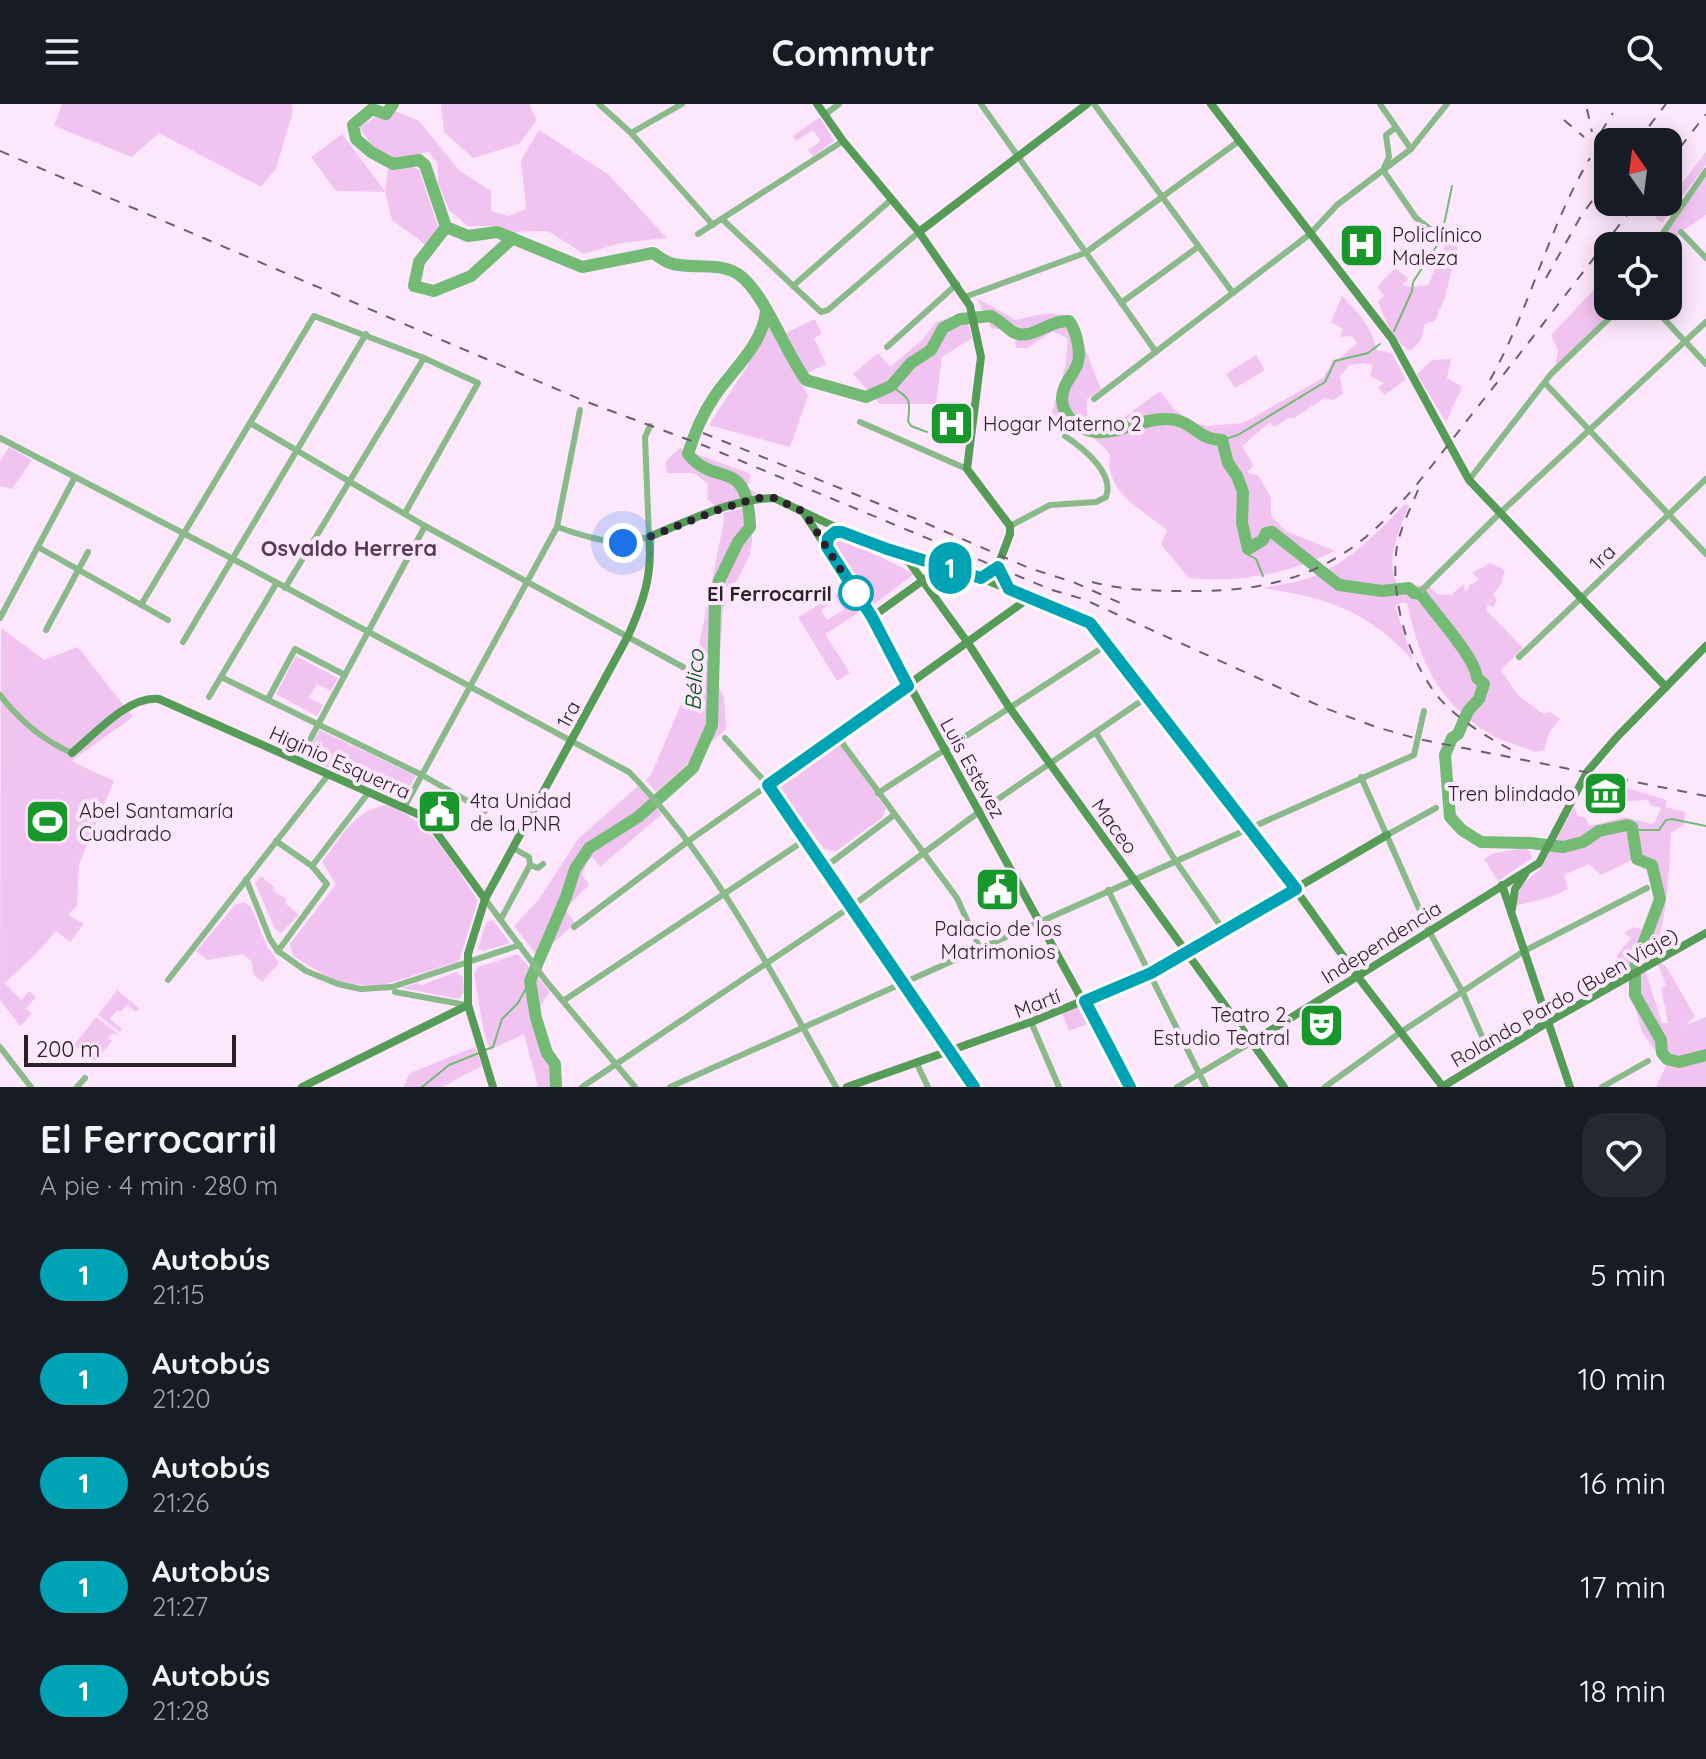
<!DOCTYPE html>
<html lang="es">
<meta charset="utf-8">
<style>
:root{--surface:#171b24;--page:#242831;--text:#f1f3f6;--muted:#9ea1a6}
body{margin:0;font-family:Quicksand,sans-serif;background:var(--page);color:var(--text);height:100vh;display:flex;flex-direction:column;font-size:30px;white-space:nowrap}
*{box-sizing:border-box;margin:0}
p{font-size:26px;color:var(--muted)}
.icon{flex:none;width:44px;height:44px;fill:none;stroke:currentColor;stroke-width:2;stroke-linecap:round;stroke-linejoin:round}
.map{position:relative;height:983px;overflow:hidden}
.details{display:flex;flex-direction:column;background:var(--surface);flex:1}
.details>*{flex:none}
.badge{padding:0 16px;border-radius:26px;font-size:28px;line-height:52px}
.needle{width:52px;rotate:346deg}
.fabs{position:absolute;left:1594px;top:24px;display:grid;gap:16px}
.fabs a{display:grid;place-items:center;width:88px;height:88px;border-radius:16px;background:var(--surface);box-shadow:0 4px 20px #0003;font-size:40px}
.scale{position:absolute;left:24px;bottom:20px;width:212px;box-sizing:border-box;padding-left:8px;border:4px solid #2b212b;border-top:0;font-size:22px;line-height:28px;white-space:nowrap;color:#2b212b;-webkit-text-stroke:6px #fde7fd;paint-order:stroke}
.you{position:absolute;width:40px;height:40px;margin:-20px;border:6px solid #fff;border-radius:50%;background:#1a73e8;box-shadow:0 0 0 12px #1a73e833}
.map>.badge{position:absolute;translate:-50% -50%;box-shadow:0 0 0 4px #fff}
.round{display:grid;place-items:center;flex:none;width:84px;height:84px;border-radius:24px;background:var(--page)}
.overview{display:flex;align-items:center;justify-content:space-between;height:136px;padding:0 40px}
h1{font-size:38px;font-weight:700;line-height:60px}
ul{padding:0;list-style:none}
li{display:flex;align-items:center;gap:24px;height:104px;padding:0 40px}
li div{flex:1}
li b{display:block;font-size:30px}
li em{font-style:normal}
li .badge{min-width:88px;font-weight:700;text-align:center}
header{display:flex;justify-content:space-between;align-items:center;height:104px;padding:0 40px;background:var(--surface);font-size:36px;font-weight:700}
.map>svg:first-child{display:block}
.green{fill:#f1c3f1}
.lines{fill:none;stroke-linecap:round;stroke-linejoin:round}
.stream{stroke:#73bb75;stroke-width:2}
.river{stroke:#73bb75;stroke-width:12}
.street{stroke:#8ab98a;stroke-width:6}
.secondary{stroke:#559c57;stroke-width:8}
.rail{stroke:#6d5f6d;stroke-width:2;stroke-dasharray:10 10;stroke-linecap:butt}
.line-casing{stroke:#fff;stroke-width:18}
.line{stroke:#00a3b4;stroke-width:12}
.walk{stroke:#2b212b;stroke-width:8;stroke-dasharray:0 14.4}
.stop-dot{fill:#fff;stroke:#00a3b4;stroke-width:4}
.labels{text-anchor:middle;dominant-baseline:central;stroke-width:8;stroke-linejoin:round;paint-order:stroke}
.poi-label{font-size:20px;fill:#2b212b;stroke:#fde7fd;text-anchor:start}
.street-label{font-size:20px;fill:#2b212b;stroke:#fde7fd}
.stop-label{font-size:20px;font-weight:bold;fill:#2b212b;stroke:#fde7fd;text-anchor:end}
.neighbourhood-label{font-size:22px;font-weight:bold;fill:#553e55;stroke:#fde7fd}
.water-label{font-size:22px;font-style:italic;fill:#015410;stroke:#fde7fd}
</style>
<header><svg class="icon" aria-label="menu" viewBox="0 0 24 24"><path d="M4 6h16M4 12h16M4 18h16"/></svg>Commutr<svg class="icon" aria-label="search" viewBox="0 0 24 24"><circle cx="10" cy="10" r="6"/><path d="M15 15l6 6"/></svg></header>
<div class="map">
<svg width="1706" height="983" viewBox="0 0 1706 983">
<rect width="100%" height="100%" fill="#fde7fd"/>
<g class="green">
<polygon points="62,0 292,0 293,7 276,65 261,83 159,29 132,53 54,22"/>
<polygon points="441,0 529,0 537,16 519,40 473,54 444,28"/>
<path d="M395,7l24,10 41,50 31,20v20l18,5 17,-7 -5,-49 18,-30 69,44 59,64 -46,5 -37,11 -36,-23 -37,1 -17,-6h-26l-19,-16 -11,-27v-19l-9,-12c-11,1 -24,7 -34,6 -17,-2 -28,-17 -35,-31l15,-10 10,2z"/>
<polygon points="820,13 834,37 813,52 808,46 821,37 813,26 796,37 793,32"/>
<polygon points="342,30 385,87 388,65 411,62 419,66 439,126 427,142 392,116 385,88 336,87 311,53"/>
<polygon points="1706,48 1706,61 1662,119 1655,114"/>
<polygon points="1706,73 1706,111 1681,128 1668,143 1660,142 1669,125"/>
<path d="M1446,139l12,1 -13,53 -10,24 -10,3 -4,16 -11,11c-16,-9 -26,-33 -32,-50l6,-5 -7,-9 18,-19 13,10 -5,7 8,2 17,-2z"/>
<polygon points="1608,171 1608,202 1617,202 1555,263 1558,247 1551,231"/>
<path d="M1342,192c16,16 30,32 35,54l15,3 14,27 -22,15 -6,-8 6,-4 -14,-7 3,-11 -6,-2 -18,2 -9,12 3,17 -10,6 -8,-2 -31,20h-5l-15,9 -4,-5 -28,24 12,20 -7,6 12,4 12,22v18l15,15 49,20c-50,23 -90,32 -146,27l-28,-33 6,-15c-25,-20 -63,-39 -57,-75 -13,-18 -38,-33 -59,-40l14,-47 3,-29 -15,-8 -26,17h-11l-1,-11 -10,-7 -14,-2 -14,-30 39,22c21,-5 39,-11 58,0l27,69 -14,10v16l14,12 11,-1 48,-35 12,16 18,15 17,4 36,-3 80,-45 10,-18 7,-2 17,-15 -5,-7 -12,1 3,-8 -12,-7z"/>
<polygon points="965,209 972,234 942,253 936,300 880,300 853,270 878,249 890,263 923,235 936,218"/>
<polygon points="815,215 822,230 814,234 826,260 806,270 786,229"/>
<polygon points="768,220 808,292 790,343 709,321 748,261"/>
<polygon points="1256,251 1265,266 1235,284 1226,270"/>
<polygon points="1451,255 1447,274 1462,283 1446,318 1417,270 1432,256"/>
<polygon points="9,343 32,356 12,385 0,382 0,357"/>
<polygon points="680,344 751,370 747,383 757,390 715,402 707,395 708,380 694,369 667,369 665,358"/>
<path d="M1405,400l4,2c-10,25 -24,52 -12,78l32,2 8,8 14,1 12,-11 2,7 3,-1 2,-7 2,2 7,-6 -7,-6 18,-10 15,7 -4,14 -8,11 4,4 -3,8 -6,-2 -2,5 37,38 -22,22 17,25 25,19 7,-2 10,7 -11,14 -5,17 -8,2c-15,-6 -33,-10 -46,-18 -53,-32 -70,-73 -83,-131h-8l-4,3 18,55c-44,-50 -86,-63 -150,-73 14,-3 29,-5 43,-9 40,-13 71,-46 99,-75z"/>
<polygon points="752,402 752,437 750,451 723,505 718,581 724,593 726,625 656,688 646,676 651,671 693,572 724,416 723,409"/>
<polygon points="845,435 914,470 873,501 833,448 836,439"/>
<polygon points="847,484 861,507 825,530 850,569 837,577 798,513 827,496 830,500 821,506 827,516 844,506 835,491"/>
<polygon points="1,524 44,556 78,543 133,613 71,657 114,677 79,760 77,802 68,811 84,820 70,838 56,827 38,848 5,879 21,896 29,887 36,893 26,905 32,910 20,922 0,896"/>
<polygon points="296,552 338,574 331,587 317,580 309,594 323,601 317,612 276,590"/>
<polygon points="320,626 416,672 403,695 313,657 308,648"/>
<polygon points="833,638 840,639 886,705 882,714 836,747 824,745 778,684 779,677"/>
<path d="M1594,674l73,22 -2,7 20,5 -1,13 -13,8c-1,26 -4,104 -21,124 -7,8 -23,13 -32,19 -9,-17 3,-24 13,-38l-7,-5 10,-6 11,3 10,-32 -11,-35 -10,-4 -33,16 -12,-11 -25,11 4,14 -17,8 -36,9 6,-20 20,-18 33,-61 4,9 8,2 3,8 36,-9 26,7 4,-2 6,-14 -11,-3 -2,-5 -35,2 5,-14 -2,-1 -5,11 -4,1v-4l-6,-3 -4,1 -12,-6 5,-7z"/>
<polygon points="638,682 662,710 600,763 592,753 587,758 582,771 589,781 565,805 575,819 538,853 514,822 540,794 578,735"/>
<path d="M385,701c45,13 67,58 93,95l-19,61 -81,26 -43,-6 -42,-25 -3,-12 46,-60 -14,-22c18,-24 31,-50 63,-57z"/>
<polygon points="1525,744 1529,746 1532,754 1498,777 1484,755 1494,749"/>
<polygon points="261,772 275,784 273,787 287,795 285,799 299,811 281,829 275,825 255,779"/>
<polygon points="244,798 251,803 267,842 279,859 262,878 253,870 252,858 243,850 207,856 196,847 235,801"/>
<polygon points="493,816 510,839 484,847 478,845 486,818"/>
<path d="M518,850l32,38c-23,30 -13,38 0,70 4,9 1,16 2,25h-14l-14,-53 -34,16 -6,-18 -10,-58 4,-7z"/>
<polygon points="1657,858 1665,861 1695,912 1686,921 1706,913 1706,983 1656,983 1666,962 1642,928 1628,879 1645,866 1662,919 1668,919 1661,884 1666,882"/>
<polygon points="456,868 463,873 464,888 459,895 402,884 418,879 422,881"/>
<polygon points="117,886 139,904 136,908 127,901 121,908 117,906 110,915 122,925 120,928 98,911"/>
<polygon points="1084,900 1091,914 1090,919 1069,927 1062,909"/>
<polygon points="96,913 118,930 116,931 112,929 108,934 112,937 96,957 74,941"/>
<polygon points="475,943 482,962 442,983 403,983 410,969"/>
</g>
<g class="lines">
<g class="stream">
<polyline points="1394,227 1412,187 1413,178 1441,135 1452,82"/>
<path d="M891,282c19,13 20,12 17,35l3,5 16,6"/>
<polyline points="1222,336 1238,331 1325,278 1335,257 1368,249 1380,240"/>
<polyline points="1248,445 1247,450 1256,455 1263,472"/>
<polyline points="1639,726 1659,726 1666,716 1672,715 1706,722"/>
<polyline points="485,946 493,943 502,915 518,899 530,877"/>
<polyline points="422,983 449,961 479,949"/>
</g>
<g class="river">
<path d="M393,0l-7,10 -14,-5 -19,16 3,14 15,13 22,12 26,-4 6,5 21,62 22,9 29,-4 85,35 71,-14c5,3 11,8 17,10 20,7 48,-2 68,11 26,17 48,80 68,106l60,17 25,-11 20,-23 20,-13 12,-22 17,-9 31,-3c8,4 15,11 22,16 18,10 37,-13 56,-11 7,9 12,30 9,41 -3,11 -11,17 -14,27 -8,21 11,40 31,43 22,3 47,-14 72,-13 25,0 30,21 55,21l6,23 9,13 6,16 -1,31 6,26 15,-9 3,-7 6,-1 67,53 43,6 27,-3 5,5 7,1c14,20 54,63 56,84l7,6 -5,15 -11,12 -10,23 -6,4 -7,17 5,62 12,13 19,12 50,1 32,4 20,-5 16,-11 28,-6 5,2 5,32 15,6 8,34 -25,67v29l26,45 1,13 5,6 12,3 27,-7"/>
<polyline points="446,123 419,158 414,182 434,187 471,172 513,134"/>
<path d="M556,983l-1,-23 -8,-11 -11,-35 -6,-37 36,-84 9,-28 14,-21 49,-31 55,-49 19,-43 3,-119 4,-25 19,-39 12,-15c-2,-72 -34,-38 -62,-73 6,-20 14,-39 26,-57 18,-27 49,-52 52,-86"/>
</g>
<g class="street">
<polyline points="599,0 631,29 713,121"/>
<polyline points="981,0 1156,248"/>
<polyline points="1094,0 1233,189"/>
<polyline points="1380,0 1411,45"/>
<polyline points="824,11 839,0"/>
<polyline points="1395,24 1386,31 1389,53 1383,66 1416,114 1434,128"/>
<polyline points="631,29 682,0"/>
<polyline points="722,115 821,208 828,206 919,128"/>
<polyline points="1681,128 1706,154"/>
<polyline points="698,130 843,37"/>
<polyline points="1654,142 1706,67"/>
<polyline points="793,182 892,95"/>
<polyline points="965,193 1085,149 1239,37"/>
<polyline points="1121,199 1198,143"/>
<polyline points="1652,202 1706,260"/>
<polyline points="887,243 957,180"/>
<polyline points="1545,279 1706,450"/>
<polyline points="1094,295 1310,130 1337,101 1411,45 1447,0"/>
<polyline points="860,318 967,365"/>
<polyline points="250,319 425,422 683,563"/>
<path d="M0,334l233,121 396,213c86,88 147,208 207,315"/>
<polyline points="1469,376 1551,270 1622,202"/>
<path d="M1010,422l40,-21 46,-3 10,-5c9,-24 -23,-49 -41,-61"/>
<path d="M557,423c38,12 51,19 92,10l-4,-100 5,-11"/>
<polyline points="38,443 168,516"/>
<polyline points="285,484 424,254"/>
<polyline points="1422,486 1501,408 1706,218"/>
<polyline points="141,501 314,212 424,254 478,279 405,409"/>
<polyline points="0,514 75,373"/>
<polyline points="46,526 88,448"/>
<polyline points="183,538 366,230"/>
<polyline points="1519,553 1706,375"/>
<polyline points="221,573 422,671 485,707"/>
<path d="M0,591c20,26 42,45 72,58"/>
<polyline points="209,593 276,480"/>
<polyline points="268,595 295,545 345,571"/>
<polyline points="1096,629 1175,756 1224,827"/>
<polyline points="837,632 957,794 980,845"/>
<polyline points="298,658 425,422"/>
<polyline points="1361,673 1429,827 1463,889 1491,953"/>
<polyline points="878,689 1108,540"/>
<polyline points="405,702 557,423 580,306"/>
<polyline points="1387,731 1436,704"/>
<polyline points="276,737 312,762 327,780 278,847"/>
<polyline points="530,761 538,764 543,760"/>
<polyline points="312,762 369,688"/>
<polyline points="824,764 894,711"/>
<polyline points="246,775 270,835 278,847 306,867 338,880 361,885 392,883 520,841"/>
<polyline points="1108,786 1206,983"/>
<polyline points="485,795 546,877 635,983"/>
<polyline points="501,815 530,761 529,753 513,744"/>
<polyline points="574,823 687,738 768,681 725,634"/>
<polyline points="168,876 329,670"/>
<polyline points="395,888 466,901"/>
<polyline points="563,897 805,736"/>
<polyline points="1031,918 1059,983"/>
<polyline points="0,943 31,983"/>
<polyline points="916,958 928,983"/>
<polyline points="77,983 85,974"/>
<polyline points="582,983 852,802 979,708 1147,593"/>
<polyline points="670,983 1414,651 1424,607"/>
<polyline points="1177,983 1252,938"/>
<polyline points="1325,983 1401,928 1524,847 1647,784"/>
<polyline points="1602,983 1648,957"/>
</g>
<g class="secondary">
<polyline points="817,0 843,37 919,128 970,202 981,253 967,365 1010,422 1010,430 996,467 981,474"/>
<polyline points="1211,0 1392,235 1469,376 1666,583"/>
<polyline points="919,128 1087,0"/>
<polyline points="804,409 872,513 1130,983"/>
<polyline points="904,451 968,539 1009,603 1284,983"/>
<polyline points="872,513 943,462"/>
<path d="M72,649c23,-19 57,-58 87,-54l261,116 11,10 54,74"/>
<polyline points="1502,781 1570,983"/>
<polyline points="1512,805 1515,785 1525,770"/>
<polyline points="1252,938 1539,759 1587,668 1617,633 1706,542"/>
<polyline points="302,983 468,901"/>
<path d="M493,983l-25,-82v-51l17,-55 143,-263c15,-33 25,-62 21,-99 39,-16 82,-38 125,-39l97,46 110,34 109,45 160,203 108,151 85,110"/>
<polyline points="847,983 1031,918 1151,869 1387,731"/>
<polyline points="974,983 768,681 1029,494"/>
<polyline points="1442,983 1548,918 1706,829"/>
</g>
<g class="rail">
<polyline points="1587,5 1592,28"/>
<polyline points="1564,16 1584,33"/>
<polyline points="1601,28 1613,9"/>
<polyline points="1637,38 1666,0"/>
<polyline points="0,47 582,296 705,342 1052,486 1083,495 1322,603 1376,623 1418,635 1706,692"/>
<polyline points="1668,59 1706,10"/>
<polyline points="1546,174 1581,112 1608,75"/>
<path d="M1490,276c40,-71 58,-152 100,-222"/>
<polyline points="703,329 914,414 1029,464 1073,478 1125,501"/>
<path d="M1418,386c-8,20 -20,42 -22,64 -4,46 10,98 37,136 15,23 54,48 79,60"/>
<path d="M1092,478c34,9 68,9 103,9 160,0 199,-80 289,-192 52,-65 102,-131 153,-197"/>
</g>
</g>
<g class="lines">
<defs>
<polyline id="line" points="974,983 768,681 908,582 872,513 827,443 828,434 835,428 842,428 887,445 981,474 998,463 1009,485 1090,519 1296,785 1151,869 1085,897 1130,983"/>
</defs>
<use href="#line" class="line-casing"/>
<use href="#line" class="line"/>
<polyline class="walk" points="623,439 649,433 718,406 757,394 774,394 804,408 857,491 856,489"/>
</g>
<defs>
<symbol id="hospital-square" viewBox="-11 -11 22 22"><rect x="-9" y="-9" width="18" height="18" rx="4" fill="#18982b" stroke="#fde7fd"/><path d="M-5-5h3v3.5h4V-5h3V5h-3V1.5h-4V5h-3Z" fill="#fff"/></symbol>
<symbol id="museum-square" viewBox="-11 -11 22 22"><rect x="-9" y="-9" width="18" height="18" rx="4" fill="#18982b" stroke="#fde7fd"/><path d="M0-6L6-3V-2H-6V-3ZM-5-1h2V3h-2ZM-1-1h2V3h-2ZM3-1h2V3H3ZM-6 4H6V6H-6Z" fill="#fff"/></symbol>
<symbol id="civic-square" viewBox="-11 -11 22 22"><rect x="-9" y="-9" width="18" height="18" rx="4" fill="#18982b" stroke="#fde7fd"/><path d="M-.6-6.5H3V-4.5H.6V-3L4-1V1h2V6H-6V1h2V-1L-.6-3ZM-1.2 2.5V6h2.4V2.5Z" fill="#fff"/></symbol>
<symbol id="stadium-square" viewBox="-11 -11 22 22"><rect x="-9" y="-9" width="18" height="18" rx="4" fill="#18982b" stroke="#fde7fd"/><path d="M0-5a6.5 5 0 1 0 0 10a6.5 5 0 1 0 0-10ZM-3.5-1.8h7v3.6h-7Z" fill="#fff"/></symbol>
<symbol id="theatre-square" viewBox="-11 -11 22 22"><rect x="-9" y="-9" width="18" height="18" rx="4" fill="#18982b" stroke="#fde7fd"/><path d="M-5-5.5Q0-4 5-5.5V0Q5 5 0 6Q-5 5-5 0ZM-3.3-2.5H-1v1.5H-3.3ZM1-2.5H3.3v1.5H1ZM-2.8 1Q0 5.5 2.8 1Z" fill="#fff"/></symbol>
</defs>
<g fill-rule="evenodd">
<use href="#hospital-square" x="1336" y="116" width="51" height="51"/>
<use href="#hospital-square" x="926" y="294" width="51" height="51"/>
<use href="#museum-square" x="1580" y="664" width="51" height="51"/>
<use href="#civic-square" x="414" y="682" width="51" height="51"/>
<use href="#stadium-square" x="22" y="692" width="51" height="51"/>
<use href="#civic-square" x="972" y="760" width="51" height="51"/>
<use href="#theatre-square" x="1296" y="896" width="51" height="51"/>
</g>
<circle class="stop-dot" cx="856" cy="489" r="16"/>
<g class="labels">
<g class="poi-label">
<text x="1392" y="130">Policlínico<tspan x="1392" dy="23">Maleza</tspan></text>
<text x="983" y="319">Hogar Materno 2</text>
<text x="1575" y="689" text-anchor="end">Tren blindado</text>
<text x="470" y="696">4ta Unidad<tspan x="470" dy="23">de la PNR</tspan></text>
<text x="79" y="706">Abel Santamaría<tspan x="79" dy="23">Cuadrado</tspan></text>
<text x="998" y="824" text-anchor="middle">Palacio de los<tspan x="998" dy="23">Matrimonios</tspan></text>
<text x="1290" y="910" text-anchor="end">Teatro 2.<tspan x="1290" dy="23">Estudio Teatral</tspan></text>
</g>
<g class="street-label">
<text transform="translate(1602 453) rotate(-44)">1ra</text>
<text transform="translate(568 610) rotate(-62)">1ra</text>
<text transform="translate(340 658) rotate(24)">Higinio Esquerra</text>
<text transform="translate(973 664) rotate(61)">Luis Estévez</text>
<text transform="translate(1115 722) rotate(54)">Maceo</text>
<text transform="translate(1381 838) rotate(-32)">Independencia</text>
<text transform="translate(1564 893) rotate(-30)">Rolando Pardo (Buen Viaje)</text>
<text transform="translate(1037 899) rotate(-21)">Martí</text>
</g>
<g class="stop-label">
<text x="832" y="489">El Ferrocarril</text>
</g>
<g class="neighbourhood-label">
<text x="349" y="444">Osvaldo Herrera</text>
</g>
<g class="water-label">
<text transform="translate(694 576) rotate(-87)">Bélico</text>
</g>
</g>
</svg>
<div class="fabs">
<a><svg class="needle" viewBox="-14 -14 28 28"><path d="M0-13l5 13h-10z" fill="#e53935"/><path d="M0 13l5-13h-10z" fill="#9ea1a6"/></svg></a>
<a><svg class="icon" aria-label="locate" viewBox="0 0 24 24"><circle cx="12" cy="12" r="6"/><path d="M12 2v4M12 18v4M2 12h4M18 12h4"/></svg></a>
</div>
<div class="scale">200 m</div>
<div class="you" style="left:623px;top:439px"></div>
<b class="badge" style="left:950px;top:464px;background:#00a3b4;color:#fff">1</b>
</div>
<section class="details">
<div class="overview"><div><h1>El Ferrocarril</h1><p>A pie · 4 min · 280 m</p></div><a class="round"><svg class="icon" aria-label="heart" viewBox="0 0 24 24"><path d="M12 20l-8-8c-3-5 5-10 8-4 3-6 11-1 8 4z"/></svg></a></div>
<ul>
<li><span class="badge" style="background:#00a3b4;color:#fff">1</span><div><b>Autobús</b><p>21:15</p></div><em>5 min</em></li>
<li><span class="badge" style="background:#00a3b4;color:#fff">1</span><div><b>Autobús</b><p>21:20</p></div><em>10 min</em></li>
<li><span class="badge" style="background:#00a3b4;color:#fff">1</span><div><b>Autobús</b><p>21:26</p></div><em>16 min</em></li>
<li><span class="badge" style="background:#00a3b4;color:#fff">1</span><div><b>Autobús</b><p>21:27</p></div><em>17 min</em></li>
<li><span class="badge" style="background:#00a3b4;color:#fff">1</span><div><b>Autobús</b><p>21:28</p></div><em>18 min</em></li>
</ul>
</section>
